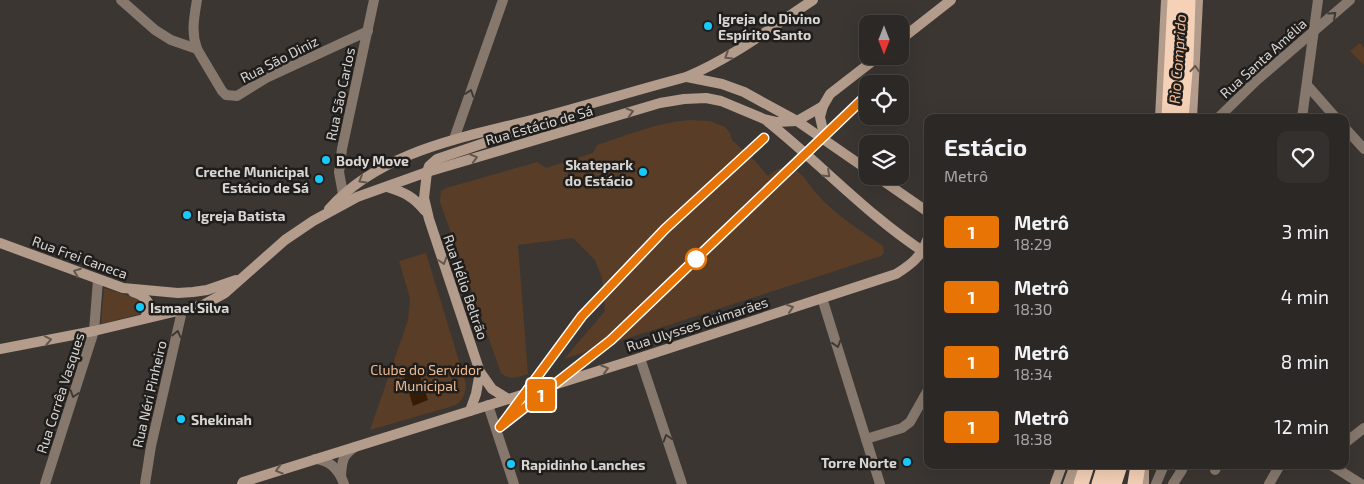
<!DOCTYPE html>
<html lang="pt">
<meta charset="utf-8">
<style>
:root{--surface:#2c2826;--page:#34302e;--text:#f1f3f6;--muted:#a6a6a7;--line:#484443}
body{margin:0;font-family:"Exo 2",sans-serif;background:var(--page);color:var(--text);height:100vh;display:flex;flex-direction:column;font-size:19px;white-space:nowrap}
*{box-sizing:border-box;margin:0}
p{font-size:16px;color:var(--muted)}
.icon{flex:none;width:28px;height:28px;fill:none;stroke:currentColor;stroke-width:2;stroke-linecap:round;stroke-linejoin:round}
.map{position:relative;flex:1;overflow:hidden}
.details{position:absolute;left:924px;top:114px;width:425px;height:355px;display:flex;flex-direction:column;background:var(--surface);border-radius:10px;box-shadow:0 5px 20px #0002,0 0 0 1px var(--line)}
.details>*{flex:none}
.badge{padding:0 10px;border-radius:4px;font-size:18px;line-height:32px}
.needle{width:32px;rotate:180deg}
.tools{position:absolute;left:859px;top:15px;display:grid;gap:10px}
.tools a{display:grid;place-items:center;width:50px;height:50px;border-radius:10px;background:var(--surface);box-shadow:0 5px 20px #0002,0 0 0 1px var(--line);font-size:25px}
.map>.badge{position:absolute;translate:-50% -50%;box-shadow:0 0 0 2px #fff}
.round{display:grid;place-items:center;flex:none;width:52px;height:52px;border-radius:10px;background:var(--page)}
.overview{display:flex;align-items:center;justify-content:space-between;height:85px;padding:0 20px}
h1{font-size:24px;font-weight:700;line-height:38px}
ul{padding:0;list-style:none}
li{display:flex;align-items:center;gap:15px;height:65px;padding:0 20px}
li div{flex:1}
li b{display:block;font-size:19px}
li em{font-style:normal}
li .badge{min-width:55px;font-weight:700;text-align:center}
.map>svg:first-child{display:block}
.green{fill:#593d27}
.water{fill:#351c05}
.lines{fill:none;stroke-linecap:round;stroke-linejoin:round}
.street{stroke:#86786d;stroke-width:10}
.secondary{stroke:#b39c8b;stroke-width:10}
.highway{stroke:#f4d1b7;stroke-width:15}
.oneway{stroke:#3f3934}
.oneway2{stroke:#62574e}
.line-casing{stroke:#fff;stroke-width:11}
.line{stroke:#e77405;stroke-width:8}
.poi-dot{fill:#18cafc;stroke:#201e1c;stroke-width:2}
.stop-dot{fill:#fff;stroke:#e77405;stroke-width:2.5}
.labels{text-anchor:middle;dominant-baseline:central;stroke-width:5;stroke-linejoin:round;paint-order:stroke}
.poi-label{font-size:14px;font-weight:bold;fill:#d8d5d2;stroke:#201e1c;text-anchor:start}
.street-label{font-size:14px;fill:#d8d5d2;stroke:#201e1c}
.park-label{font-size:14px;fill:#efb990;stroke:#201e1c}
.water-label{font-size:15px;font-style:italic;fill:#f0ba91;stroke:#201e1c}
</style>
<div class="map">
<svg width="1364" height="484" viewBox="0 0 1364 484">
<rect width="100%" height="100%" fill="#3b3632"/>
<g class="green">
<polygon points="1360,43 1364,48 1364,65 1350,51"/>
<path d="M688,120l22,1 15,6 5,6 2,7 23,21 13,15c6,-5 12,-10 20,-9 13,2 21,18 28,26 19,22 44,37 67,53l1,7 -3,3 -317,103 41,-48 -3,-33 -7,-18 -22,-22 -55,7 10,129c-10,3 -18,7 -27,-1l-61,-171 1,-11 5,-3 91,-26 9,6 47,-15 4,-8c30,-10 60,-22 91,-25z"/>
<path d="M426,253l40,131c-1,10 -2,15 -10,21l-86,25 38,-110 2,-22 -11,-37z"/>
<polygon points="104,288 142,300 146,303 143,313 101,324"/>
</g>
<polygon class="water" points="417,368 428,400 413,406 403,372"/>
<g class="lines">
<g class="street">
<polyline points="121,0 155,30 171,40 197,49 222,91 226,95 237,96 266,78 368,31"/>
<path d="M197,0c-3,18 -6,32 0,49"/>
<polyline points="1307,85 1336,118"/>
<polyline points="1218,118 1257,80 1350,0"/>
<polyline points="1302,118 1318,0"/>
<polyline points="1345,128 1364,149"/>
<polyline points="454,139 503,0"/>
<polyline points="343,194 339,172 342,149 374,0"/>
<polyline points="822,298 880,484"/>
<polyline points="640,358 682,484"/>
<polyline points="488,405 514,484"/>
<polyline points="866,439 902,428 910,422 928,390"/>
<polyline points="1345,443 1364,428"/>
<path d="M315,459c15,1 24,11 29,25"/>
<polyline points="1331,465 1361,484"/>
<polyline points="1215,470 1218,465"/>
<path d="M341,476c1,-15 1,-20 14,-29"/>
<polyline points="45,484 94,331 98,280"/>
<polyline points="145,484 151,446 182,311"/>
<polyline points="1156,484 1164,465"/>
<polyline points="1173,484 1182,470 1177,465"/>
<polyline points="1269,484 1280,465"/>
</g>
<g class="secondary">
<polyline points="900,40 951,0"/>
<polyline points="687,77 722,84 744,92 797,121 868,170"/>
<polyline points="823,106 820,117 825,139"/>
<polyline points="1160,118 1166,0"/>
<polyline points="1192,118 1198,0"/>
<path d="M767,121c54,43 101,95 160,133"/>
<polyline points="876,176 928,212"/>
<path d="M387,187c17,5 27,10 38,24"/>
<path d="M329,209c52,-59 138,-72 210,-91 49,-13 98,-28 147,-41 46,-19 86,-50 127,-77"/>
<polyline points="0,243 123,288 178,293 193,292 207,290 236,280"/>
<path d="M133,292c9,3 12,5 17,13l-5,13"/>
<polyline points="0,349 94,331 203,305 225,293 285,240 313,221 357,197 427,172 660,103 684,99 706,98 721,101 764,119 777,122 797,121 823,106 830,94 879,56"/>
<polyline points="508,399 492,389 480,372 429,219 424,198 427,172 429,166 437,159 502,137 523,126"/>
<polyline points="470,411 476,394 480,372"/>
<polyline points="1144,465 1144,484"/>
<path d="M242,484l1,-2 387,-121 266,-87c16,-10 25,-17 32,-36"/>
<polyline points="1055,484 1062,465"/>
<polyline points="1068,484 1075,465"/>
</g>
<g class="highway">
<polyline points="1169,118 1175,0"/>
<polyline points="1181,118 1186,60 1188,0"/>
<polyline points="1081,484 1087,465"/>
<polyline points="1099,484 1105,465"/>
<polyline points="1114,484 1120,465"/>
<polyline points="1135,484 1138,465"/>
</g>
</g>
<defs><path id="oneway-chevron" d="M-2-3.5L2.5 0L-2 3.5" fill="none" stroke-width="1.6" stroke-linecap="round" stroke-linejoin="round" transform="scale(1.25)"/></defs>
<g class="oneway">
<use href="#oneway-chevron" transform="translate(1333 15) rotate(-42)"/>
<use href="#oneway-chevron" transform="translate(470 93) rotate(-71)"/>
<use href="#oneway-chevron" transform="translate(177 334) rotate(-77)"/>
<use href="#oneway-chevron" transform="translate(837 344) rotate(73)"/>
<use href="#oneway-chevron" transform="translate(74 394) rotate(108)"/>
<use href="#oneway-chevron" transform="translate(667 438) rotate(-108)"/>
</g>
<g class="oneway2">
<use href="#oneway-chevron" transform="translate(728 56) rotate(148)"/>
<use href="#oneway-chevron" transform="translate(1195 69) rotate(-86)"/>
<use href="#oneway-chevron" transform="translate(630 112) rotate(-16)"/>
<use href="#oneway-chevron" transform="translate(474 158) rotate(-16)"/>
<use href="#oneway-chevron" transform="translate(827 174) rotate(43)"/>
<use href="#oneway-chevron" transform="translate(362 180) rotate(149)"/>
<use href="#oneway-chevron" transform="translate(443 261) rotate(72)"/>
<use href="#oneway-chevron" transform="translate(77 272) rotate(-159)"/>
<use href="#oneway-chevron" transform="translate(790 308) rotate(-18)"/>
<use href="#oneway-chevron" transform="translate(48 340) rotate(-11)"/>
<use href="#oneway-chevron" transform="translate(605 369) rotate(-17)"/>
<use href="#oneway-chevron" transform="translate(279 470) rotate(163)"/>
</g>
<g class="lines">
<defs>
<polyline id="line" points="764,138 665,229 582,316 500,427 611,340 868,94"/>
</defs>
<use href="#line" class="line-casing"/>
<use href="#line" class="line"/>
</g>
<g class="poi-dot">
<circle cx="708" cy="26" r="5"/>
<circle cx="326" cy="160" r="5"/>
<circle cx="643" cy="172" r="5"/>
<circle cx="319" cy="179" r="5"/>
<circle cx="187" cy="215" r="5"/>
<circle cx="140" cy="307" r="5"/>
<circle cx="181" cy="419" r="5"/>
<circle cx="907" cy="462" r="5"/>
<circle cx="511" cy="464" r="5"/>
</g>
<circle class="stop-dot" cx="696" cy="259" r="10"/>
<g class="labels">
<g class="poi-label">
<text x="718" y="18">Igreja do Divino<tspan x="718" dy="16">Espírito Santo</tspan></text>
<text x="336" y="160">Body Move</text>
<text x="633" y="164" text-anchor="end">Skatepark<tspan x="633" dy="16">do Estácio</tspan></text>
<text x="309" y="171" text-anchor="end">Creche Municipal<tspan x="309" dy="16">Estácio de Sá</tspan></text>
<text x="197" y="215">Igreja Batista</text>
<text x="150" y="307">Ismael Silva</text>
<text x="191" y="419">Shekinah</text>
<text x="897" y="462" text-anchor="end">Torre Norte</text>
<text x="521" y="464">Rapidinho Lanches</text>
</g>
<g class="street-label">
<text transform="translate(1263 58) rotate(-42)">Rua Santa Amélia</text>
<text transform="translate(279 59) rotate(-27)">Rua São Diniz</text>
<text transform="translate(340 94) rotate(-78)">Rua São Carlos</text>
<text transform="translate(539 125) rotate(-16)">Rua Estácio de Sá</text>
<text transform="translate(80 257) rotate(20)">Rua Frei Caneca</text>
<text transform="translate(466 287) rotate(71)">Rua Hélio Beltrão</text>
<text transform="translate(697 324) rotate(-18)">Rua Ulysses Guimarães</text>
<text transform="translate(60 393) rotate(-72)">Rua Corrêa Vasques</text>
<text transform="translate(149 394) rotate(-77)">Rua Néri Pinheiro</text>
</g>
<g class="park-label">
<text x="426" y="369">Clube do Servidor<tspan x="426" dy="16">Municipal</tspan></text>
</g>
<g class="water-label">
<text transform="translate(1177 59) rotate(-86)">Rio Comprido</text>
</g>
</g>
</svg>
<div class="tools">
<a><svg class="needle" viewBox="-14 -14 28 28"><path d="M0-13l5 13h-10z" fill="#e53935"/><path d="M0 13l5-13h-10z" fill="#a6a6a7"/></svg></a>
<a><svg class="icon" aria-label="locate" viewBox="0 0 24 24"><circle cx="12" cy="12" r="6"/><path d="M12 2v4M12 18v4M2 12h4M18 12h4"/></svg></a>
<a><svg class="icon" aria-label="layers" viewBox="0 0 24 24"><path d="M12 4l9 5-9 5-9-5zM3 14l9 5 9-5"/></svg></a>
</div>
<b class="badge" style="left:541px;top:395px;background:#e77405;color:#fff">1</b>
<section class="details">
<div class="overview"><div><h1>Estácio</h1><p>Metrô</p></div><a class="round"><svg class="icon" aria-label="heart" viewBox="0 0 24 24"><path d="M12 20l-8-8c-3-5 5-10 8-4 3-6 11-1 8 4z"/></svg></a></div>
<ul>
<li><span class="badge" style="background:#e77405;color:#fff">1</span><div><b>Metrô</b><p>18:29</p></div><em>3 min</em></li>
<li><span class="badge" style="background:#e77405;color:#fff">1</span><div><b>Metrô</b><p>18:30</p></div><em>4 min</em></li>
<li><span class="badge" style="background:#e77405;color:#fff">1</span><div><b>Metrô</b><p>18:34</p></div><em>8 min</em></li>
<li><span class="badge" style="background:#e77405;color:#fff">1</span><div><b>Metrô</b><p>18:38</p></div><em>12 min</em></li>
</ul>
</section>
</div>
